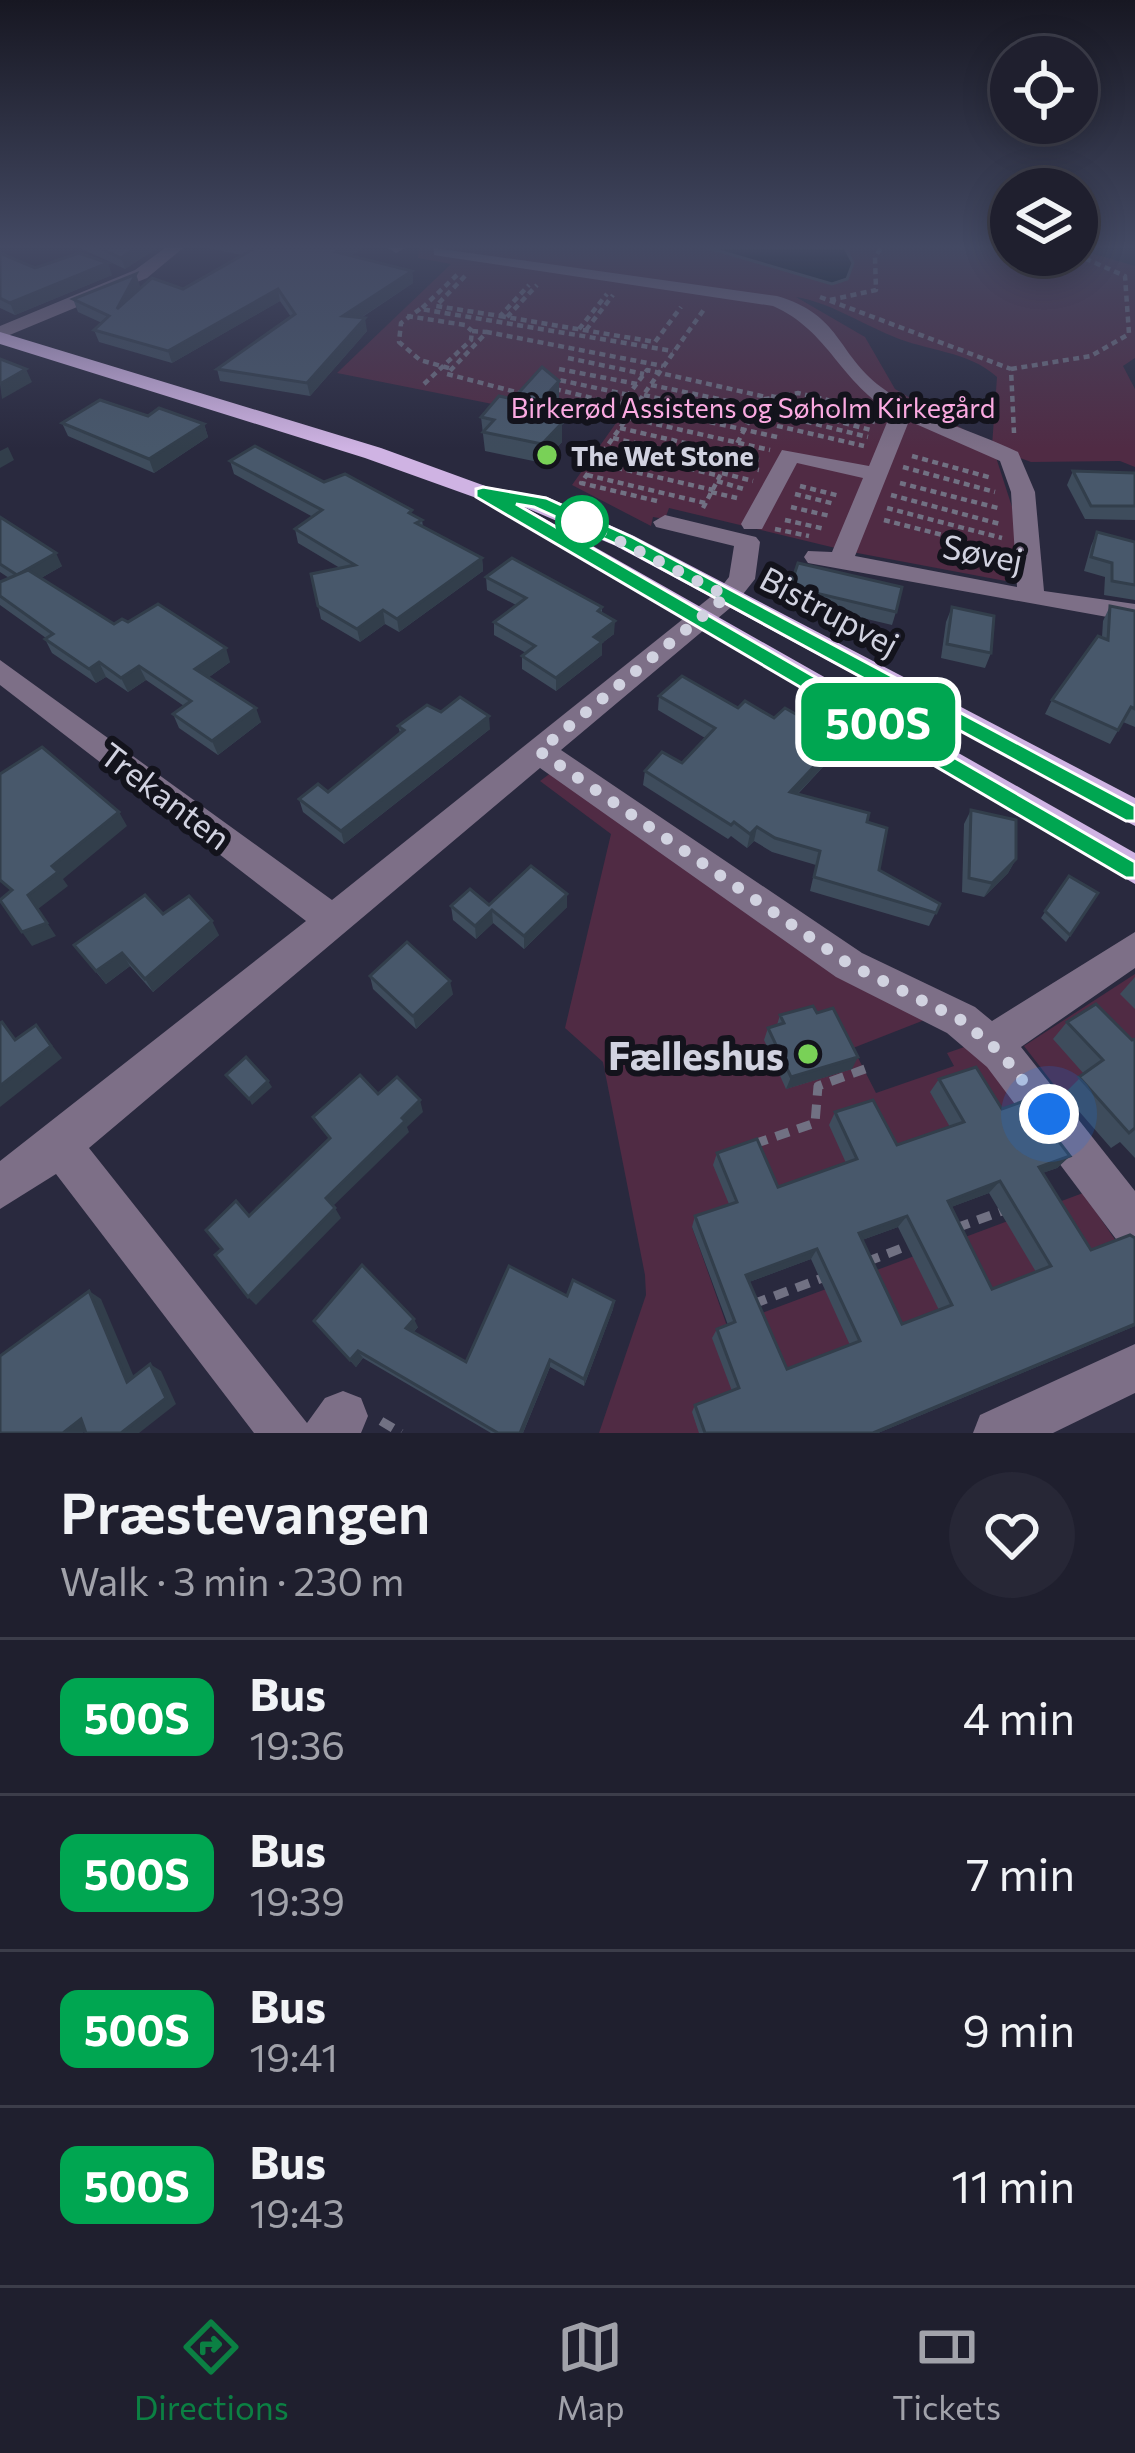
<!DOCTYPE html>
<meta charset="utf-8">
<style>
:root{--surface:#1f1f2e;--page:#272736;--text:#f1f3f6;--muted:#a1a2aa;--line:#3c3d4a;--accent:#0b8043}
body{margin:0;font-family:Commissioner,sans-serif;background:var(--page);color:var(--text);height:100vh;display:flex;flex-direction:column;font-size:45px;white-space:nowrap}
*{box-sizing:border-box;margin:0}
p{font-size:39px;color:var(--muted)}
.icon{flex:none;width:66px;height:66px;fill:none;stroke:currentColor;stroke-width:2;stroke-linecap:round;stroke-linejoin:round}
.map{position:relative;height:1433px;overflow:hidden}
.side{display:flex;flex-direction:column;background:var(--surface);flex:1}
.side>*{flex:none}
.badge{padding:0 24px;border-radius:18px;font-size:42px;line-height:78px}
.controls{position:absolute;left:990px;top:36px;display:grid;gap:24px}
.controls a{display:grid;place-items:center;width:108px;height:108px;border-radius:50%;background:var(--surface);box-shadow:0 6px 30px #0003,0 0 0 3px var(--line);font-size:60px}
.you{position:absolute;width:60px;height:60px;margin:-30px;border:9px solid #fff;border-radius:50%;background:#1a73e8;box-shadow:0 0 0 18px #1a73e833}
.map>.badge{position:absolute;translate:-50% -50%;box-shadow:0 0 0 6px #fff}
.round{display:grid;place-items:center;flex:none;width:126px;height:126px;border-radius:63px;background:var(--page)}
.head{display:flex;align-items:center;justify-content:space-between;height:204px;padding:0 60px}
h1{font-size:57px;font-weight:600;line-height:90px}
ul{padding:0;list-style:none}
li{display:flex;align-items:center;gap:36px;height:156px;padding:0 60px;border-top:3px solid var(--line)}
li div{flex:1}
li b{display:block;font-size:45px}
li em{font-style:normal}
li .badge{min-width:132px;font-weight:700;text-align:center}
.dock{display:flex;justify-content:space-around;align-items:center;height:168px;border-top:3px solid var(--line);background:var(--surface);font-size:33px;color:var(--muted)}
.dock a{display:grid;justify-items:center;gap:6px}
.dock .on{color:var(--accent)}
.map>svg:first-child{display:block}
.green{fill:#502b44;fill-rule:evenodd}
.water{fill:#00141c;stroke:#3f4d57;stroke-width:3}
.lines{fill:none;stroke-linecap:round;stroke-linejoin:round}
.path-far1{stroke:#717183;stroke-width:4.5;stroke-dasharray:6 4.5;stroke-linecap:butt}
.path{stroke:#717183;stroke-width:9;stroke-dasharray:14 9;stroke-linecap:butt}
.minor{fill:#7d6f87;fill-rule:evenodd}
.major{fill:#cfb3e3;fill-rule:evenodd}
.wall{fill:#3e4c5c;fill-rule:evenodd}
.shaded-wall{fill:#323e4b}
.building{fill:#48586b;stroke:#323e4b;stroke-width:3;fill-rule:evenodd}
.line{fill:#00a651;stroke:#fff;stroke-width:3}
.walk{stroke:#d1d2e0;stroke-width:12;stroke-dasharray:0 21.6}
.poi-dot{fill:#79d157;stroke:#13131c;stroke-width:4.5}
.stop-dot{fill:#fff;stroke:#00a651;stroke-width:6}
.labels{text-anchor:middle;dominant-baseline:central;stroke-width:12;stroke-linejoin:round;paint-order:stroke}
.far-park-label{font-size:27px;fill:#fbaae1;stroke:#13131c}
.far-poi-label{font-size:27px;font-weight:bold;fill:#d1d2e0;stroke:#13131c;text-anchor:start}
.street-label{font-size:33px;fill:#d1d2e0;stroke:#13131c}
.near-poi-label{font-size:39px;font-weight:bold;fill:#d1d2e0;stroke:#13131c;text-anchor:end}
</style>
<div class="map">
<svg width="1135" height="1433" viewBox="0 0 1135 1433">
<rect width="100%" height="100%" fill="#29293e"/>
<g class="green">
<path d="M419,248h290l122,36 16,-6 6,-15 -8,-15h166v7h66v-6l58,17v92l-12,8 12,23v78l-15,-6 -89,1 -38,-14 21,65 2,70 -164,-31 -183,-44 -4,11 -12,-2 -2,9 -79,-41 49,-69 -65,-12 -9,11 -210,-42 114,-109 -33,-6zM796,297c35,6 64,26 96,39 34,15 77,15 105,41l-5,69 -97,-57 -30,-52z"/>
<polygon points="552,772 927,1019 853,1048 876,1093 954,1066 947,1053 976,1043 1029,1108 692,1227 727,1326 1083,1193 1118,1244 699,1433 599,1433 646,1295 645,1275 603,1062 565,1028 611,834 540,781"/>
<polygon points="1135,974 1135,1044 1062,1095 1024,1046"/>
</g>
<polygon class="water" points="709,248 845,248 853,263 847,279 832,284"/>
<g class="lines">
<g class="path-far1">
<polyline points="457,275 421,309 673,351"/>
<polyline points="465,276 436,306 500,316 529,285"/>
<polyline points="820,297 1011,369 1014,433"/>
<polyline points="830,300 876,290 875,257 881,248"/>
<polyline points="420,309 401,323 399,342 420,360 452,369"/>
<polyline points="407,316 465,325 472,331"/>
<polyline points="500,316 655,342 681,307"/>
<polyline points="507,317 537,285"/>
<polyline points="579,329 607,294"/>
<polyline points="586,330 613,295"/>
<polyline points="568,358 644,374"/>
<polyline points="559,369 637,384"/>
<polyline points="1011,369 1091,356 1129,334 1125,276 1077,255"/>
<polyline points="550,378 629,395"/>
<polyline points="424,384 471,340 472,331 487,332"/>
<polyline points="651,385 757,407"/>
<polyline points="555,389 621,405"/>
<polyline points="524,394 447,374 487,332 663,366"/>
<polyline points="644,395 864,446"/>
<polyline points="771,396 875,422"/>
<polyline points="554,401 770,450"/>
<polyline points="762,402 871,430"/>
<polyline points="638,406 777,437"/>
<polyline points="755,409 868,437"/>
<polyline points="614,414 647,370 766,397"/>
<polyline points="620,428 763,461"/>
<polyline points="613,438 726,464"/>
<polyline points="607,449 720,476"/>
<polyline points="912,456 992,478"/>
<polyline points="596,463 713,490"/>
<polyline points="727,463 759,470"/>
<polyline points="903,467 995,492"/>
<polyline points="722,473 753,481"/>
<polyline points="587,475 705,503"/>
<polyline points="717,481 747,490"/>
<polyline points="900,483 998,508"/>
<polyline points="800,486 840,496"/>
<polyline points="711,492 737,498"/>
<polyline points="795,494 835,504"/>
<polyline points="891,495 1000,524"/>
<polyline points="657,501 581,483 705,308"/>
<polyline points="791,507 830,516"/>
<polyline points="703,508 760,400 798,393 861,408"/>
<polyline points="887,508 1002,538"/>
<polyline points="785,520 825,529"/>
<polyline points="884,520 962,540"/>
<polyline points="775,529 809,536"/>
</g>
<g class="path">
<polyline points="754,1144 815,1123 818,1086 865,1069"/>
<polyline points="956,1228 1005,1210"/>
<polyline points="866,1262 915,1243"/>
<polyline points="753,1304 825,1277"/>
<polyline points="381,1421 401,1433"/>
</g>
<g class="minor">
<polygon points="165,248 183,248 147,278 0,339 0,326 135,270"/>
<polygon points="388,248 405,248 396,253"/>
<path d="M434,248l343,48c65,19 59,57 104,91 40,31 92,43 137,65l17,40 9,99 91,13v18l-327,-59 -4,-6 4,-6 24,1 31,-74 -66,-15 -35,66h-18l-3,-5 41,-74 87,16 19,-46 7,-6c-55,-30 -65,-83 -122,-108l-333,-50 -6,-1zM909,421l91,40 11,31 6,95 -162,-31z"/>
<polygon points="665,515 756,537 760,542 755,579 736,603 561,750 862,953 975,1007 992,1021 1135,932 1135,968 1021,1047 1135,1191 1135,1249 1119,1243 987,1067 947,1033 836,977 540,768 89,1148 307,1423 325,1398 343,1391 361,1398 368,1416 361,1433 254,1433 56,1174 0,1209 0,1161 306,921 0,685 0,660 332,900 718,591 729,577 734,546 656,527 653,522"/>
<polygon points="1135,1344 1135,1393 1053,1433 973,1433 980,1415"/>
</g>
<polygon class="major" points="0,332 381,448 488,487 547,497 634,536 1135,798 1135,826 616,546 524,507 1135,853 1135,884 482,500 365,458 0,344"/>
</g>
<g class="wall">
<polygon points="80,248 157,248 125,269"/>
<polygon points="208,248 363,248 350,256 412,271 413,283 361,318 367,331 310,396 220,381 217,369 291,317 280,301 172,363 99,342 94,330 102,323 78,312 73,299 140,286 137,292 183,289 242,255"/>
<polygon points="0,253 35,268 112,275 15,315 0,308"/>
<polygon points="559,381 559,399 543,418 562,423 562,442 543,463 485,451 481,417 513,399"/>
<polygon points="62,423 204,424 208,437 154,473 68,436"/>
<polygon points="230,461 324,482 413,515 422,520 423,527 482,558 483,571 399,632 385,624 360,642 321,619 311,574 340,568 298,543 295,529 313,517 234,474"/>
<polygon points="1073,471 1135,473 1135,520 1085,519 1067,485"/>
<polygon points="0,517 62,566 41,578 114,624 128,622 230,662 209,677 261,722 218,755 179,728 173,714 184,706 146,680 128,692 106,677 96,683 52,653 45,639 46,638 0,605 0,582 9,578 0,572"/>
<polygon points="1097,532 1135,542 1135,600 1104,595 1105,577 1084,571 1091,546"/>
<polygon points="486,577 602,607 602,614 614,634 602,643 602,655 556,691 522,669 522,656 526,653 494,635 494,622 516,605 487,590"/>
<polygon points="790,587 896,612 892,625 787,600"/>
<polygon points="1110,606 1135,611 1135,727 1123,722 1110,744 1045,714 1052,700 1102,637 1103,621"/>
<polygon points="952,607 991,653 985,668 941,658 946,622"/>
<polygon points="659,696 738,708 835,754 798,794 867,822 879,870 940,904 929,926 810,891 816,865 772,852 754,841 747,848 731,836 728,839 643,785 645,771 682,763 705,738 658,710"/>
<polygon points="398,726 490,729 344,844 303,812 299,799 328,792 400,733"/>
<polygon points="971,810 1016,859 1008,873 984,897 962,892 964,824"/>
<polygon points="1069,876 1098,893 1066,942 1041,918"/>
<polygon points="489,905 567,907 524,949 493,923 476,939 453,920 451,906"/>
<polygon points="163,914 219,935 153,992 130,966 106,984 74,945"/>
<polygon points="370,976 453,994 416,1029 373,989"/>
<polygon points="1135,977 1135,1009 1120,994"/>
<polygon points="780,1015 852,1069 786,1089 764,1040 768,1028 777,1025"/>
<polygon points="1067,1022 1132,1040 1135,1039 1135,1158 1120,1142 1111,1148 1064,1094 1084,1074 1053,1039"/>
<path d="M939,1079l63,30 68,47 -13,12 -15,5 49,77 44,-12v88l-257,107h-179l-7,-21 3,-7 37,-14 -20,-53 5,-9 11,-4 -36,-98 3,-11 34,-12 -16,-39 4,-12 61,34 68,-24 -17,-38 6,-13 62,33 53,-18 -20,-35zM989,1193l47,79 -44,17 -41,-82zM898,1227l41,83 -37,14 -40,-84zM811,1259l39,86 -63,24 -38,-87z"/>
<polygon points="567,1296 614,1301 613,1309 584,1386 550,1367 523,1433 491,1433 363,1358 356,1367 314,1321 418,1327 413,1333 466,1362"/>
</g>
<g class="shaded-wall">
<polygon points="136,248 157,248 125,269 121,258"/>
<polygon points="343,248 363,248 338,264 336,252"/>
<polygon points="108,263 112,275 15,315 10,303"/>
<polygon points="412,271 413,283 345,328 343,316"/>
<polygon points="136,274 140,286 121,321 117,309"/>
<polygon points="278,289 280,301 172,363 168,351"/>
<polygon points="365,318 367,331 310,396 307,383"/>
<polygon points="26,369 32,382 2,399 0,384"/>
<polygon points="559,381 559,399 530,434 529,415"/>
<polygon points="562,423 562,442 543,463 542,444"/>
<polygon points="204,424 208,437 154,473 149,459"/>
<polygon points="8,447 14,460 0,468 0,451"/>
<polygon points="56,553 62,566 24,588 17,575"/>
<polygon points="482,558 483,571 399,632 397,619"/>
<polygon points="383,610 385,624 360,642 357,629"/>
<polygon points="615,621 614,634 602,643 602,655 556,691 556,678 594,637"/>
<polygon points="226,648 230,662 201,683 195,669"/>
<polygon points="99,662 106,677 96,683 89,669"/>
<polygon points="139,666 146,680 128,692 121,678"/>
<polygon points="256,708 261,722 218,755 212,741"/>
<polygon points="489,716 490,729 344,844 341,831"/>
<polygon points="840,739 835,754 786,806 790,792"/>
<polygon points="119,812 127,826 63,879 68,886 38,909 56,936 32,946 22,932 28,895 52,866"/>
<polygon points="757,827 754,841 747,848 750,834"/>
<polygon points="1016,859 1008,873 984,897 992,883"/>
<polygon points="567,894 567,907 524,949 524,936"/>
<polygon points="492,910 493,923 476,939 475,926"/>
<polygon points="212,921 219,935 153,992 145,979"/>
<polygon points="122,953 130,966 106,984 96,971"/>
<polygon points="450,981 453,994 416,1029 413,1016"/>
<polygon points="36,1025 62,1058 0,1107 0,1086"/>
<polygon points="858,1057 852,1069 786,1089 791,1077"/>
<polygon points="268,1081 272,1087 252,1105 249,1099"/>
<polygon points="420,1100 423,1112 407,1127 409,1132 331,1208 326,1198"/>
<polygon points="1070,1156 1057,1168 1026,1179 1039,1167"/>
<polygon points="1000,1181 989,1193 938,1212 948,1201"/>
<polygon points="335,1208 341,1218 256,1305 248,1297"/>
<polygon points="907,1216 898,1227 851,1244 859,1233"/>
<polygon points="817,1249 811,1259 741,1285 746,1275"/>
<polygon points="89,1291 101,1299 139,1389 127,1382"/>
<polygon points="614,1301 613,1309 584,1386 584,1379"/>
<polygon points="414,1319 418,1327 410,1336 406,1328"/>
<polygon points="1135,1324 1135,1326 878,1433 873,1433"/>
<polygon points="358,1351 363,1358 356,1367 350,1360"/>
<polygon points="550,1360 550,1367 523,1433 520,1433"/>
<polygon points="150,1364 161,1371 176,1404 139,1433 121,1433"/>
<polygon points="81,1419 94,1424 83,1433 63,1433"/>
</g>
<g class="building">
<polygon points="100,248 136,248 121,258"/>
<polygon points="255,248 343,248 336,252 412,271 343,316 365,318 307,383 217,369 295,314 278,289 168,351 94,330 109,316 73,299 136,274 117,309 152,278 183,289"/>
<polygon points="0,253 35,268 79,253 108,263 10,303 0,298"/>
<polygon points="0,359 26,369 0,384"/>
<polygon points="542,367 559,381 529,415 562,423 542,444 483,432 494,420 481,417 499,396 513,399"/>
<polygon points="100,400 148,416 159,408 204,424 149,459 62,423"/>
<polygon points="255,446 324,482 345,474 412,510 409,513 422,520 416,523 482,558 397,619 383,610 357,629 318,606 311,574 355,565 295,529 322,510 230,461"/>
<polygon points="1073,471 1135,473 1135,506 1091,506"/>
<polygon points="0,517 56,553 17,575 0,564"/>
<polygon points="1097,532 1135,542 1135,585 1112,581 1112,563 1091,557"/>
<polygon points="512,558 602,607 598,611 615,621 594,637 602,642 556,678 522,656 535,646 494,622 526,598 486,577"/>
<polygon points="798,563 902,587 896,612 790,587"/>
<polygon points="28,570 114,624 122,619 128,622 158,604 226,648 195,669 256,708 212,741 173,714 191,701 139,666 121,678 99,662 89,669 45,639 53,634 0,596 0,582"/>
<polygon points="1110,606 1135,611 1135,709 1131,707 1118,730 1052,700 1098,636 1108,640"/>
<polygon points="952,607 994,616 991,653 947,644"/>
<polygon points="682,676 738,708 745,701 774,718 785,708 840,739 790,792 869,813 867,822 887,828 879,870 940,904 936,913 814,877 820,851 775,838 757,827 750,834 734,822 731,825 645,771 662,752 682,763 715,728 659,696"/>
<polygon points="460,697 489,716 341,831 299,799 318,784 328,792 404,730 398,726 427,705 441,712"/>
<polygon points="42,747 119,812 52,866 58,872 28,895 47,923 22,932 0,900 12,890 0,880 0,774"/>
<polygon points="971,810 1016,820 1016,859 992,883 969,878"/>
<polygon points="531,866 567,894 524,936 492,910 475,926 451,906 470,889 489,905"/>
<polygon points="1069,876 1098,893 1070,935 1045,911"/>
<polygon points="145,895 163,914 189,896 212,921 145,979 122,953 96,971 74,945"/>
<polygon points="407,942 450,981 413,1016 370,976"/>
<polygon points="1096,1004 1132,1040 1135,1039 1135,1128 1129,1133 1079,1077 1103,1060 1067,1022"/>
<polygon points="813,1006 817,1013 833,1008 858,1057 791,1077 768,1028 784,1023 780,1015"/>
<polygon points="2,1022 15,1040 36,1025 51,1046 0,1086 0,1023"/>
<polygon points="246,1057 268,1081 249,1099 226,1075"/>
<path d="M976,1067l26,42 25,-9 43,56 -31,11 52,83 39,-15 5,3v86l-262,109h-168l-10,-28 44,-17 -22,-59 18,-7 -40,-106 42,-14 -20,-49 40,-14 21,48 79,-28 -22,-47 38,-12 24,45 67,-23 -25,-43zM1000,1181l51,85 -59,23 -44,-88zM907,1216l45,89 -50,19 -43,-91zM817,1249l43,92 -73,28 -41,-94z"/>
<polygon points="360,1075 378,1094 397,1077 420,1100 402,1118 405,1121 326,1198 335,1208 248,1297 215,1255 222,1249 206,1230 236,1201 249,1216 330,1138 313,1117"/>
<polygon points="362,1265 414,1319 406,1328 466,1362 509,1266 567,1296 573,1280 614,1301 584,1379 550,1360 520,1433 498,1433 358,1351 350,1360 314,1321"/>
<polygon points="89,1291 127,1382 150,1364 166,1398 121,1433 86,1433 81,1419 63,1433 0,1433 0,1356"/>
</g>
<linearGradient id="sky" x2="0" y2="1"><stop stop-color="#171722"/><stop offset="0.55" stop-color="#434963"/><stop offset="1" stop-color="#434963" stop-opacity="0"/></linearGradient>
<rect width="1135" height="449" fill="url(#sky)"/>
<polygon class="line" points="483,487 546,498 632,537 1135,806 1135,821 1126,821 618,545 534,507 516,504 1135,862 1135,878 1126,878 476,497 476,489"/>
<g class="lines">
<polyline class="walk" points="582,522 727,596 539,751 849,964 961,1020 1001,1053 1049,1114"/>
</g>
<g class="poi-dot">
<circle cx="547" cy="455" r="12"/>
<circle cx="808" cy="1054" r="12"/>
</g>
<circle class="stop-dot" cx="582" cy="522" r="24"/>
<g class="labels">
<g class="far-park-label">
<text x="753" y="407">Birkerød Assistens og Søholm Kirkegård</text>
</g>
<g class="far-poi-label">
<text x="571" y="455">The Wet Stone</text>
</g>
<g class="street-label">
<text transform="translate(983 552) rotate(11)">Søvej</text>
<text transform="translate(830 610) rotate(28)">Bistrupvej</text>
<text transform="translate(166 795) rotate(37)">Trekanten</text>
</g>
<g class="near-poi-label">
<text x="784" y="1054">Fælleshus</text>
</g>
</g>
</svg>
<div class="controls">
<a><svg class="icon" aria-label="locate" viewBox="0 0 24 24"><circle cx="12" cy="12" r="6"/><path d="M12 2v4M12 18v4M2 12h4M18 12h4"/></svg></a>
<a><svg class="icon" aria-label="layers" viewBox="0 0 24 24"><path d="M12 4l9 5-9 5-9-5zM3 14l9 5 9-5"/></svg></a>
</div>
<div class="you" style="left:1049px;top:1114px"></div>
<b class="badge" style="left:878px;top:722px;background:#00a651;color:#fff">500S</b>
</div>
<section class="side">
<div class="head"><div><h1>Præstevangen</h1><p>Walk · 3 min · 230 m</p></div><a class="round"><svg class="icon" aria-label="heart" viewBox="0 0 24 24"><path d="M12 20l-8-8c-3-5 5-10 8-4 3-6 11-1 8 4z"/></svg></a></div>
<ul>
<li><span class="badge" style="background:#00a651;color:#fff">500S</span><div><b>Bus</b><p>19:36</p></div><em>4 min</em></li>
<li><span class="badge" style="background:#00a651;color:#fff">500S</span><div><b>Bus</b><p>19:39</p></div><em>7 min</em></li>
<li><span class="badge" style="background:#00a651;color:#fff">500S</span><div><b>Bus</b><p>19:41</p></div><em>9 min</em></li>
<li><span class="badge" style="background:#00a651;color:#fff">500S</span><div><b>Bus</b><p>19:43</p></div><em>11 min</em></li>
</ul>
</section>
<nav class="dock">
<a class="on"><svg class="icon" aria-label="directions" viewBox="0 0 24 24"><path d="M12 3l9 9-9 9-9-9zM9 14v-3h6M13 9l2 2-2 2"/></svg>Directions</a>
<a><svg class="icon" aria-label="map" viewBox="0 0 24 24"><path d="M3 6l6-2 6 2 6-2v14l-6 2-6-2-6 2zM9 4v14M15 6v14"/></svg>Map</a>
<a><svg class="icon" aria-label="tickets" viewBox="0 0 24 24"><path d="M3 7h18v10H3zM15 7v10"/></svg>Tickets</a>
</nav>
